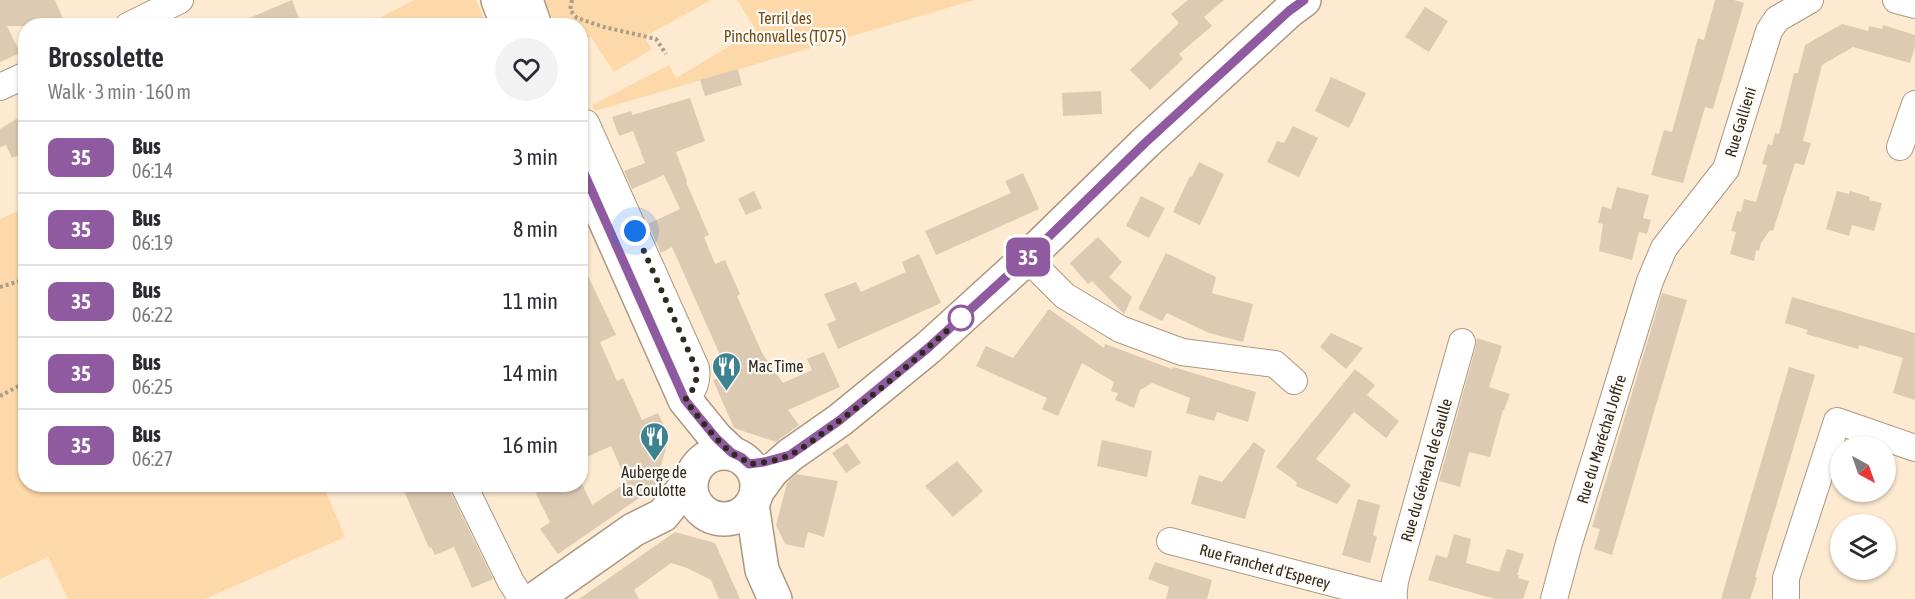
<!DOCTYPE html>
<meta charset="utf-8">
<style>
:root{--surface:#fff;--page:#f2f2f3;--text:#2b2b33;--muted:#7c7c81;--line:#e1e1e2}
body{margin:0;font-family:"Asap Condensed",sans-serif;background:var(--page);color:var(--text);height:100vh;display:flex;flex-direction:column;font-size:22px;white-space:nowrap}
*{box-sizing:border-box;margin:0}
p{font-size:20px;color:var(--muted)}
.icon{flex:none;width:33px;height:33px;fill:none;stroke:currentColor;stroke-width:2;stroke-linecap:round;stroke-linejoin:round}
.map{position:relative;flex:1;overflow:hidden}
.side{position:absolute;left:18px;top:18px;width:570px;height:474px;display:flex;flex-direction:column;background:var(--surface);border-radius:24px;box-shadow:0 2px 4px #0004}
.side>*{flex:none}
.badge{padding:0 12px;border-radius:9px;font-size:21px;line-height:39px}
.needle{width:39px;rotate:140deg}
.controls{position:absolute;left:1830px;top:436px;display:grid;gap:12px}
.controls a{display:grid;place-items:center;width:66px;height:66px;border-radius:50%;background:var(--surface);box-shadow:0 2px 4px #0004;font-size:30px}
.you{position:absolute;width:30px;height:30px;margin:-15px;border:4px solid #fff;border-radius:50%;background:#1a73e8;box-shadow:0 0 0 9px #1a73e833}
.map>.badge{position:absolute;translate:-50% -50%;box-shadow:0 0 0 3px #fff}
.round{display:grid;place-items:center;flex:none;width:63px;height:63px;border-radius:32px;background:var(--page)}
.head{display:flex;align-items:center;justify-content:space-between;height:102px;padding:0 30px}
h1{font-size:28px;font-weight:600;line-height:45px}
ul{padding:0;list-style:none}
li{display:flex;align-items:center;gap:18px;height:72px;padding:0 30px;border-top:2px solid var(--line)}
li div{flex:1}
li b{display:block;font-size:22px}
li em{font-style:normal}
li .badge{min-width:66px;font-weight:700;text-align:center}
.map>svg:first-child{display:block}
.green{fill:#fdd8a9}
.building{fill:#ddcab2}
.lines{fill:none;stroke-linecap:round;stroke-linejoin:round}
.street-casing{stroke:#ab9881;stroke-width:28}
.secondary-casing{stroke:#ab9881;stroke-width:36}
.path{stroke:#ab9d8a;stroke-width:4;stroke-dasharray:3 3;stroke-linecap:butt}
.street{stroke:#fff;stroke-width:26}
.secondary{stroke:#fff;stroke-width:33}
.line-casing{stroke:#fff;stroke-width:14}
.line{stroke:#8f5aa0;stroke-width:9}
.walk{stroke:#302920;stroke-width:6;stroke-dasharray:0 10.8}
.stop-dot{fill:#fff;stroke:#8f5aa0;stroke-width:3}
.labels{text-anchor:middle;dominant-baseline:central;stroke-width:4.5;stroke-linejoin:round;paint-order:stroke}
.park-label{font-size:16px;fill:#724d14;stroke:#fefaf5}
.street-label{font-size:16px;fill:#302920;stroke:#fefaf5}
.poi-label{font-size:16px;fill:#302920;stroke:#fefaf5;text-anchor:start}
</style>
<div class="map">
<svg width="1915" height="599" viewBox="0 0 1915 599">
<rect width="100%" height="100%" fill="#feead1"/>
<g class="green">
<polygon points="414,0 476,0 487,25 366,25"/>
<polygon points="545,0 711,0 644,37 652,49 614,72 591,37 581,39 580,26 555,25"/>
<polygon points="737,0 975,0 595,111 592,105 669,65 676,78 756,30"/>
<polygon points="25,208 26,484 323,485 345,537 205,599 68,599 48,557 0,579 0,219"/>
</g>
<g class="building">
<polygon points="0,0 55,0 66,26 7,26 20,53 0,62"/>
<polygon points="292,0 302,26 233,26 233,25"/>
<polygon points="1188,0 1224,0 1204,17 1212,26 1179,54 1183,59 1150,90 1130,70 1179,23 1171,14"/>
<polygon points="1715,0 1734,0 1744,3 1713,109 1705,107 1683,183 1651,175 1664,130 1672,132 1698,38 1704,40"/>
<polygon points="1425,7 1448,21 1429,52 1405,37"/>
<polygon points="1842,24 1868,31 1869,26 1882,29 1883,25 1915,35 1915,47 1910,63 1853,47 1822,65 1803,141 1811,143 1804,165 1795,163 1773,231 1770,230 1761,243 1759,251 1756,250 1754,261 1730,254 1736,232 1731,231 1737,211 1741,212 1744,199 1756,202 1767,165 1762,164 1768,144 1772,145 1775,133 1779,134 1794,73 1798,73 1805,45"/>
<polygon points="738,69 742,85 705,96 700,80"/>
<polygon points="1331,77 1366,93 1349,128 1315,111"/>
<polygon points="1101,91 1102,114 1063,116 1062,93"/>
<polygon points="690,98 705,141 676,152 687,181 686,182 709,235 704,237 715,264 725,260 740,294 737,296 762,353 783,383 812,370 807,359 824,352 840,387 788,410 799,425 776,442 734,428 713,380 728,373 672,247 661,253 648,224 680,209 664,175 632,189 624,171 645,163 633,131 619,136 612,117 631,111 632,115"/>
<polygon points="26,113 26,152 12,158 6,145 0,147 0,129"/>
<polygon points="1293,126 1318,138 1299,177 1267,162 1277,141 1284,143"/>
<polygon points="1199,162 1224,174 1200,225 1173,212 1190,176 1192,177"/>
<polygon points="1023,173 1039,209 936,255 925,231 1011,193 1005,181"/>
<polygon points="1617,187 1649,195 1643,218 1651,220 1647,234 1639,232 1632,260 1599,251 1603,224 1598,223 1602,206 1611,209"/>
<polygon points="754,191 762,208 746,215 738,199"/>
<polygon points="1837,191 1849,194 1850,191 1870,197 1869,200 1882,203 1874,231 1852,225 1849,236 1826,229"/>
<polygon points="1141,196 1165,208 1149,238 1126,226"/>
<polygon points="1098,237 1122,262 1109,277 1132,297 1124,314 1092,281 1088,284 1070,263"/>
<polygon points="1166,253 1216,277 1212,293 1253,304 1243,342 1209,333 1167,313 1162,321 1138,309"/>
<polygon points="919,254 941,303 838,349 827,324 836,320 824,294 856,282 861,292 906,272 902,262"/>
<polygon points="580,259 616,335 600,342 617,381 623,378 642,420 658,413 669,437 655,487 558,554 540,529 550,522 531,484 582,484 592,505 627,482 611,446 580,460 580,398 587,396 580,381 580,334 589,331 584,320 587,318 580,304"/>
<polygon points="1662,293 1687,300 1612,555 1594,549 1600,529 1592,527"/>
<polygon points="1792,297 1915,333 1915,400 1893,393 1903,358 1859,345 1858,349 1806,334 1808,330 1785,323"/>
<polygon points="1049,309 1104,348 1105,344 1172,369 1173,367 1256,392 1248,422 1217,412 1214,421 1186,413 1190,398 1152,383 1140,390 1134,408 1115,400 1118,393 1111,391 1114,382 1082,363 1058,416 1042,409 1047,398 976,366 986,346 1013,358"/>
<polygon points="1331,333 1363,348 1346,369 1320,347"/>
<polygon points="1477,338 1502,346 1489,387 1510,394 1504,410 1503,410 1490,457 1469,452 1460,487 1439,481 1476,346"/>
<polygon points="1789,367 1815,375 1755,577 1757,578 1750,599 1721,599"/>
<polygon points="1355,369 1375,385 1367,395 1399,421 1386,438 1354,412 1316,459 1351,485 1337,504 1296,486 1297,482 1276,467"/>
<polygon points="1102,440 1152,451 1147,477 1097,466"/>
<polygon points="1254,442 1265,450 1245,519 1191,504 1199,475 1222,482"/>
<polygon points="847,443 861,463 846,473 832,453"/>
<polygon points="957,461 983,491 953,517 925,486"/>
<polygon points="796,474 838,481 824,537 808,532 804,548 785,544 776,525 787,483"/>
<polygon points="401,484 448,484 450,491 493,579 472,588 454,547 435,555 431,547 429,548"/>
<polygon points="1358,499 1380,505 1373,535 1377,537 1370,563 1342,555"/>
<polygon points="675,532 715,543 740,599 719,599 711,580 687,568 671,563 634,590 639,599 579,599"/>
<polygon points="1454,534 1471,539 1466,563 1499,572 1507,549 1524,554 1517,575 1519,575 1518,578 1529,581 1523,599 1495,599 1428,580 1436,555 1447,558"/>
<polygon points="1155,562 1212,580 1207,599 1166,599 1169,587 1148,579"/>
</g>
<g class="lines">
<defs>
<g id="street">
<polyline points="1896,0 1915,5"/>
<polyline points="128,26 180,0"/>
<polyline points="0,87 26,75"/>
<path d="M580,124l6,-1 110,245c2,14 -2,21 -11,32"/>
<polyline points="1900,147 1915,104"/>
<polyline points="1027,258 1065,296 1120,329 1182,352 1275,364 1294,381"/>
<polyline points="463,484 511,582 522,599"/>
<polyline points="1170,541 1394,599"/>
<polyline points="1393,599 1395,581 1462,342"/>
<polyline points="1554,599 1569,543 1650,281 1664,248 1726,169 1769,31 1777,19 1810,0"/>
<polyline points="1786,599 1786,578 1837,421 1915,448"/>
</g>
<g id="secondary">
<polyline points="498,0 508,26"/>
<polyline points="526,0 535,26"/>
<polyline points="580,164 685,400 716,438 732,453"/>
<circle cx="724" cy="486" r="33"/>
<polyline points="758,490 772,471 790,455 840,420 928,348 1027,258 1145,143 1289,11 1304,0"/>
<polyline points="752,504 762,570 775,599"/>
<polyline points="535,599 633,530 663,515 692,478"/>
</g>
</defs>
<use href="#street" class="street-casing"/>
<use href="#secondary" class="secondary-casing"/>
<g class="path">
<polyline points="572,0 570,10 577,18 604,27 656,39 666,54"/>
<polyline points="580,89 585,101"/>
<polyline points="0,287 26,279"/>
<polyline points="0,396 26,382"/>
</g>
<use href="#street" class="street"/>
<use href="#secondary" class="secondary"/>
</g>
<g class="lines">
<defs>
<polyline id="line" points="580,164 685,400 716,438 732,453 741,457 749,464 764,462 790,455 840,420 928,348 1027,258 1145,143 1289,11 1304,0"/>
</defs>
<use href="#line" class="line-casing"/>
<use href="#line" class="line"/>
<path class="walk" d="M635,231l61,137c2,14 -2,21 -11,32 14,17 27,36 44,51 6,5 14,7 20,13 13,-1 28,-3 41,-9 11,-5 23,-15 34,-23 48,-34 93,-74 137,-114"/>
</g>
<defs>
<symbol id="restaurant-pin" viewBox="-11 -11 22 30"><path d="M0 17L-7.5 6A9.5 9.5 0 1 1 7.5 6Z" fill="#3d8290" stroke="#fefaf5"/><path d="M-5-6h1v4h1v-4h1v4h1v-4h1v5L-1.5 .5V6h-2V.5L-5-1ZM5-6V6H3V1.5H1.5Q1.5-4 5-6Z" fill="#fff"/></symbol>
</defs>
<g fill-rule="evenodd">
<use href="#restaurant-pin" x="710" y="350" width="33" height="45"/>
<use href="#restaurant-pin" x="638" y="420" width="33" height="45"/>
</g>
<circle class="stop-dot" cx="961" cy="318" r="12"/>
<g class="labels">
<g class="park-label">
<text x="785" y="18">Terril des<tspan x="785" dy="18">Pinchonvalles (T075)</tspan></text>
</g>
<g class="street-label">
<text transform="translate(1740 122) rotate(-73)">Rue Gallieni</text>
<text transform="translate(1601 439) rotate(-73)">Rue du Maréchal Joffre</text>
<text transform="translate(1426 470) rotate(-74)">Rue du Général de Gaulle</text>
<text transform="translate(1265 566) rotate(15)">Rue Franchet d'Esperey</text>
</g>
<g class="poi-label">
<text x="748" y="366">Mac Time</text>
<text x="654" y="472" text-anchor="middle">Auberge de<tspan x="654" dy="18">la Coulotte</tspan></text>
</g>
</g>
</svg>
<div class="controls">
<a><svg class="needle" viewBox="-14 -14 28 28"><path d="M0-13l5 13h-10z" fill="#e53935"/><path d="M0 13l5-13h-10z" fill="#7c7c81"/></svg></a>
<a><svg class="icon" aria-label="layers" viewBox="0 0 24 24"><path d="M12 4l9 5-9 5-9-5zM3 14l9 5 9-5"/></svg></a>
</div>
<div class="you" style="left:635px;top:231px"></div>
<b class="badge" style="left:1028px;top:257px;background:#8f5aa0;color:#fff">35</b>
<section class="side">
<div class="head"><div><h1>Brossolette</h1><p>Walk · 3 min · 160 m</p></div><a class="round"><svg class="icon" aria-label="heart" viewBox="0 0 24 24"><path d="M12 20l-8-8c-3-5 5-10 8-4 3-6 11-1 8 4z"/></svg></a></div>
<ul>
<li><span class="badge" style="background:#8f5aa0;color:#fff">35</span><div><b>Bus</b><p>06:14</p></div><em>3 min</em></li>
<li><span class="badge" style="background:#8f5aa0;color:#fff">35</span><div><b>Bus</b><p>06:19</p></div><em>8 min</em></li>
<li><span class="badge" style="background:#8f5aa0;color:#fff">35</span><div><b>Bus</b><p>06:22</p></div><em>11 min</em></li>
<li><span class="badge" style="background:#8f5aa0;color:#fff">35</span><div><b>Bus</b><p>06:25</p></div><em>14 min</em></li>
<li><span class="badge" style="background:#8f5aa0;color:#fff">35</span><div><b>Bus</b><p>06:27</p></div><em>16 min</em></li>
</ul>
</section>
</div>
